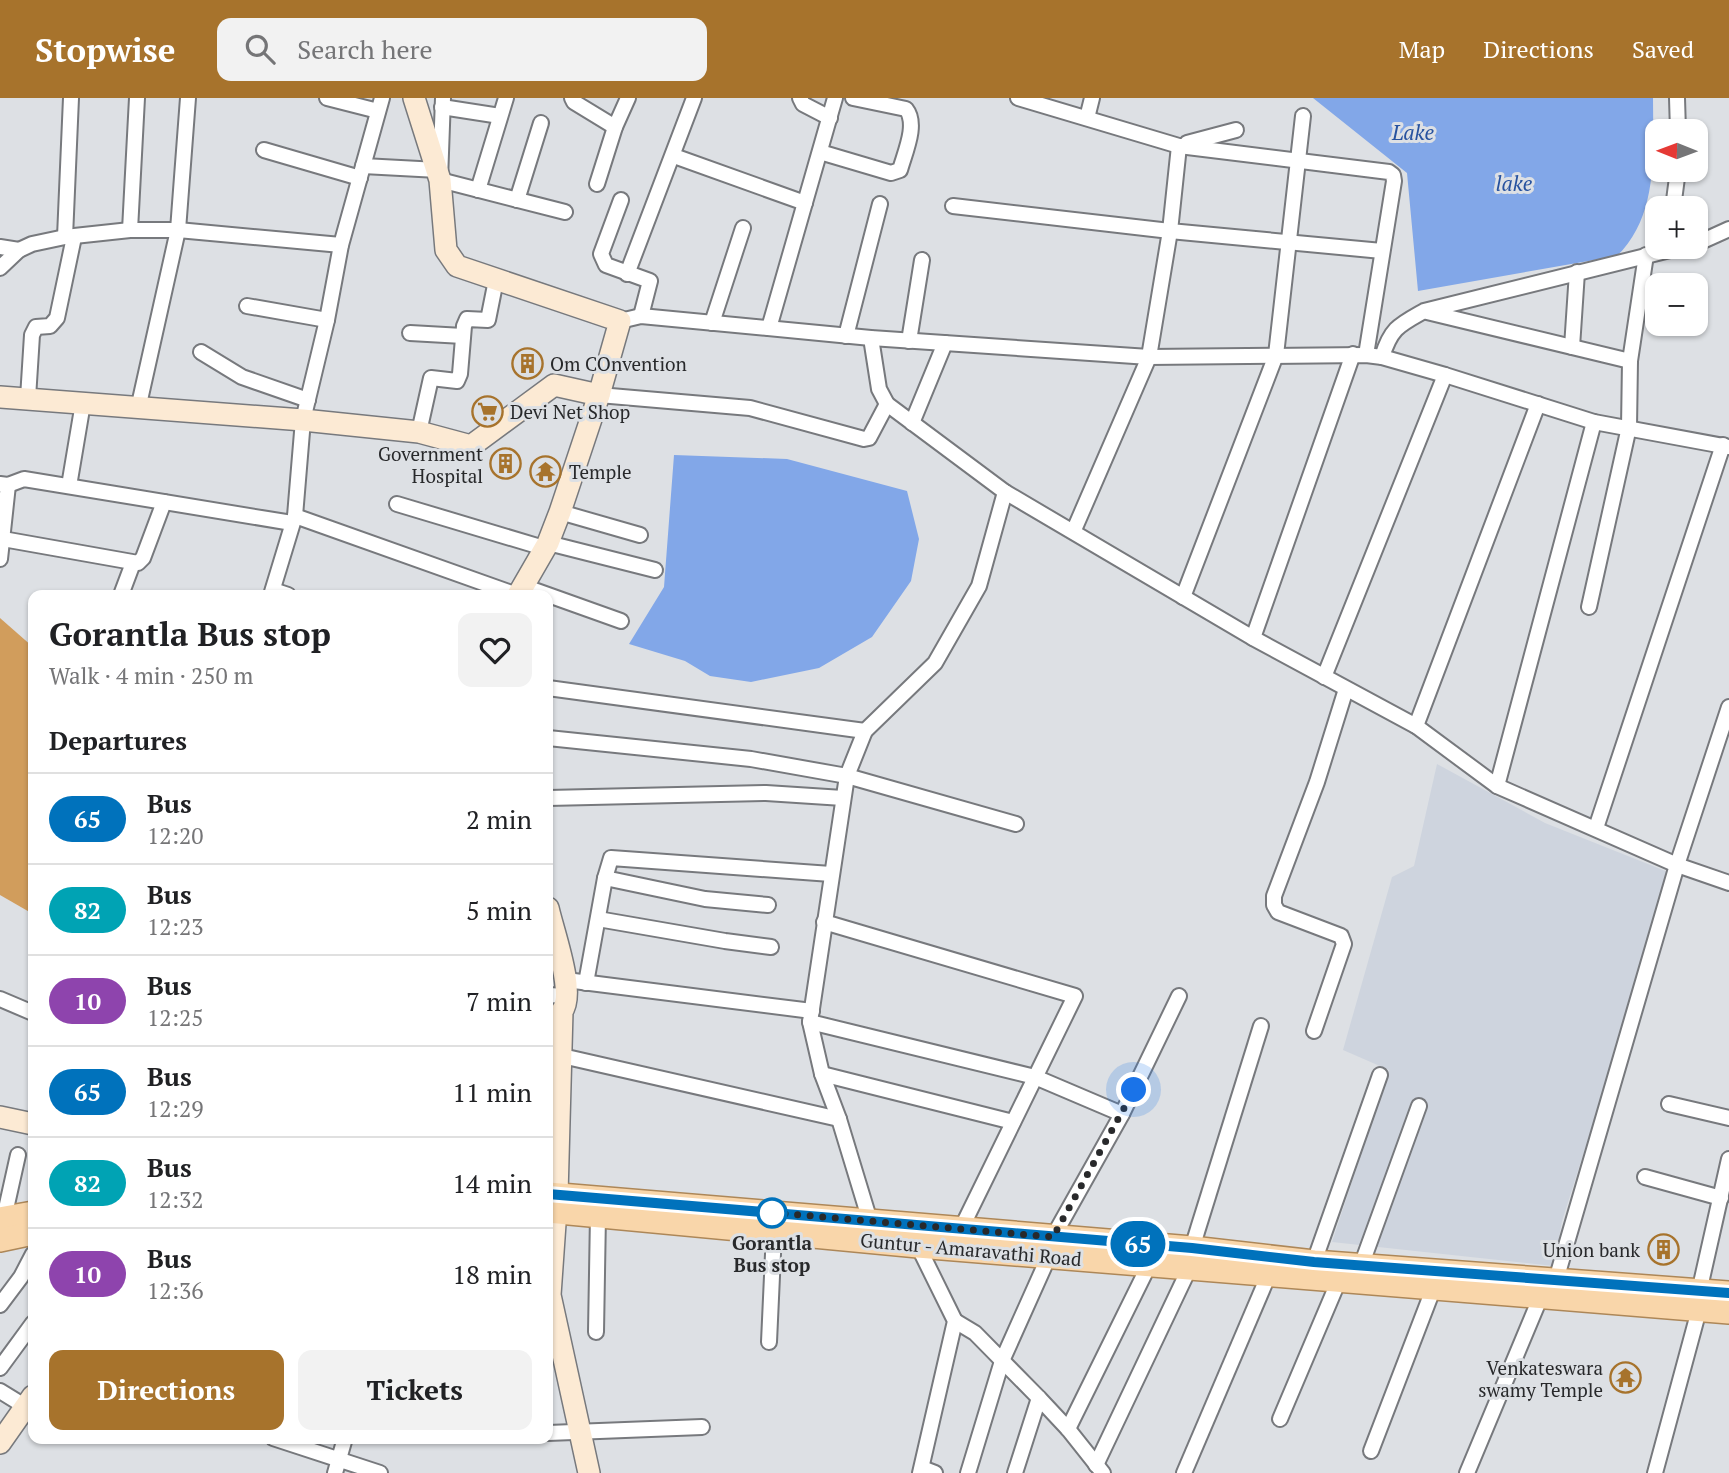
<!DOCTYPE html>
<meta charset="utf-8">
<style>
:root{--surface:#fff;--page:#f2f2f2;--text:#202124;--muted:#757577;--line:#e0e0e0;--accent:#a7732c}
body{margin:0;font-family:"PT Serif",serif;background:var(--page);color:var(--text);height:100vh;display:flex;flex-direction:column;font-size:26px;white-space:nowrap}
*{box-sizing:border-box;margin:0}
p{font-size:23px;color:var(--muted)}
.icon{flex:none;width:38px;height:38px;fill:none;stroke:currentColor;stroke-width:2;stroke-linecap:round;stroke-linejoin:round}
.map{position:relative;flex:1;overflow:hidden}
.details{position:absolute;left:28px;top:492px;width:525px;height:854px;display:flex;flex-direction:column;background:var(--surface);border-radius:14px;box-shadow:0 2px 5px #0004}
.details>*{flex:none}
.badge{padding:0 14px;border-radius:23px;font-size:24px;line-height:46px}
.needle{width:46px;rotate:271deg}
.buttons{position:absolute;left:1645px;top:21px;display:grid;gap:14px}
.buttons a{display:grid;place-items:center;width:63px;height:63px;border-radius:14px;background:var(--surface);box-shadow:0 2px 5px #0004;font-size:35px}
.you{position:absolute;width:35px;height:35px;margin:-18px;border:5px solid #fff;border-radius:50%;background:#1a73e8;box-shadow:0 0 0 10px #1a73e833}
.map>.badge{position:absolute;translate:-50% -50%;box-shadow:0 0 0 4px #fff}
h2{padding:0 21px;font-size:26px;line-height:63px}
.round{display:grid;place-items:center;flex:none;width:74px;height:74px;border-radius:14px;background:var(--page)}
.headline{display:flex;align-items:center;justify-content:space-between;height:119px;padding:0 21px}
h1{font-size:33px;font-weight:700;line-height:52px}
.cta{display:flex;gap:14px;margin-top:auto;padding:14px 21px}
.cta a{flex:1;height:80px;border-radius:14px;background:var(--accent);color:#fff;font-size:28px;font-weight:700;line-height:80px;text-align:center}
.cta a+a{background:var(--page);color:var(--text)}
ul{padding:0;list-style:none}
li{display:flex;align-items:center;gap:21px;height:91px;padding:0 21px;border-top:2px solid var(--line)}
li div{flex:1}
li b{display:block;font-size:26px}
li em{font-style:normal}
li .badge{min-width:77px;font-weight:700;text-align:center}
header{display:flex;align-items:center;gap:42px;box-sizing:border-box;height:98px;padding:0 35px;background:var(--accent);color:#fff}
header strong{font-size:33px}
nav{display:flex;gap:38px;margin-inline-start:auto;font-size:24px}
.search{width:490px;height:63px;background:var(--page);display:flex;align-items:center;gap:18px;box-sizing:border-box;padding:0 24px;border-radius:14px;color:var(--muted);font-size:26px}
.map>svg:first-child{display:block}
.built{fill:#ced4de}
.forest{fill:#d19d5c}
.water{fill:#82a7e8}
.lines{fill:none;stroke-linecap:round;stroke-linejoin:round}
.street-casing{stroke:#77797d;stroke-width:18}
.secondary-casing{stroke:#77797d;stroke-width:24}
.primary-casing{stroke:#ad8758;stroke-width:26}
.street{stroke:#fff;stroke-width:14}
.secondary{stroke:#fcead4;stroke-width:21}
.primary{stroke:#f9d6aa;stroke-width:23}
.line-casing{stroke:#fff;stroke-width:16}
.line{stroke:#0072bc;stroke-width:10}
.walk{stroke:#28292b;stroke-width:7;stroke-dasharray:0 12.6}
.stop-dot{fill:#fff;stroke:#0072bc;stroke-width:3.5}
.labels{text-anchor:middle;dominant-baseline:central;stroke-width:6;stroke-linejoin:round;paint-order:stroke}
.poi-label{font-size:19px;fill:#28292b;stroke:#dde0e4;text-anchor:start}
.stop-label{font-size:19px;font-weight:bold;fill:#28292b;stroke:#dde0e4}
.street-label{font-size:19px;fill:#28292b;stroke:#dde0e4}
.water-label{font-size:21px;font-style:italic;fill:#27529f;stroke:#dde0e4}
</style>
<header>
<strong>Stopwise</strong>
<div class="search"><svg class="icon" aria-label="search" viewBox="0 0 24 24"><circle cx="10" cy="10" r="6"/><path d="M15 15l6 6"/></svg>Search here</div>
<nav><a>Map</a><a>Directions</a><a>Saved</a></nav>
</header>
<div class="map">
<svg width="1729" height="1375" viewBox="0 0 1729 1375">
<rect width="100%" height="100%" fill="#dde0e4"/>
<polygon class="built" points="1437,666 1545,725 1668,774 1626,922 1562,1123 1554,1168 1332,1144 1389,972 1343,952 1392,779 1414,768"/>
<polygon class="forest" points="0,520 33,549 33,816 0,797"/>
<g class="water">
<path d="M1313,0h340c0,54 6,117 -36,158l-199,35 -11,-118z"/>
<polygon points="674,357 787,361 907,393 919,441 911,483 872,539 819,570 751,584 710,578 685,563 629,546 664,489"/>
</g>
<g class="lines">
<defs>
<g id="street">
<polyline points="327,0 378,13"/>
<polyline points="443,0 440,82 565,114"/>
<polyline points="572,0 574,4 615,29"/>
<polyline points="800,0 803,6 830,20"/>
<polyline points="1018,0 1179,48 1389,74 1393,77 1394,83 1366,257"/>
<polyline points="1677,0 1678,33"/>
<polyline points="442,9 500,18"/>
<polyline points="1087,20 1092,0"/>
<polyline points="1187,45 1236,32"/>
<polyline points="1179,48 1170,133 1382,153"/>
<polyline points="264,52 360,80"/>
<path d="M820,54l71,21 9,-3c5,-18 18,-46 6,-61l-53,-11"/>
<polyline points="674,58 805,105"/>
<polyline points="363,68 438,72"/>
<polyline points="597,86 615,29 628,0"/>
<polyline points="478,92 506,0"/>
<polyline points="517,102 541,25"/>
<polyline points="621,102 601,156 606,167 650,183 641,218"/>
<polyline points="953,108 1170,133 1149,259 1074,432"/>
<polyline points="1673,110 1678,72"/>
<polyline points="130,132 137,0"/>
<polyline points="65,139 71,0"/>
<polyline points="1696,146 1729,131"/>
<polyline points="0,149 19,152"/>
<polyline points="0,170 19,152 32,146 65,139 130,132 178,132 341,147"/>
<polyline points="627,176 694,0"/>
<polyline points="247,208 327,222"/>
<polyline points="1427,214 1630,263"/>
<polyline points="620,223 641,218 871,240 1149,259 1366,257 1382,259 1445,277 1594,324 1729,349"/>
<polyline points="712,225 743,130"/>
<polyline points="769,230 835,0"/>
<polyline points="410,235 463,238"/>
<polyline points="846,238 880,106"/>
<polyline points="871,240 879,291 887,306 1005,394 1253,540 1416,628 1497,688 1677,767 1729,785"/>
<polyline points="909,243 922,162"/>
<polyline points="1572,249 1577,174"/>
<polyline points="201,254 242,279 308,302"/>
<path d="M1382,259c9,-29 17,-32 42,-46l258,-64"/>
<polyline points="599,297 750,310 864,341 869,340 887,306"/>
<polyline points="28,300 32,237 36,229 50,228 57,220 74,139"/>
<polyline points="138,311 178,132 188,0"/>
<polyline points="912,325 945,245"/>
<polyline points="419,334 431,280 457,283 460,276 464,228 467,221 488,222 496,182"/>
<polyline points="0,386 8,387 24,381 292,425"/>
<polyline points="69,388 83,305"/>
<polyline points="397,406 544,450"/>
<polyline points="560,414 640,437"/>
<polyline points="295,418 517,497"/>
<polyline points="3,441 138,465 143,460 164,404"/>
<polyline points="548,445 655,472"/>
<polyline points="0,461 8,387"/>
<polyline points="523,488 621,523"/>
<polyline points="273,492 288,497"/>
<polyline points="121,497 133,465"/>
<polyline points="271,497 295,418 303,322 327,222 341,147 382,0"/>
<polyline points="1183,499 1276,257 1303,18"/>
<polyline points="1589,509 1629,329 1630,263 1646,157"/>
<polyline points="1253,540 1353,256"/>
<polyline points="1324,579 1445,277"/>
<polyline points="548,590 865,633"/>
<polyline points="1416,628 1538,306"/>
<polyline points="548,640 751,661 847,678 1016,726"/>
<polyline points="1497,688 1594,324"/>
<polyline points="548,700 766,695 843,700"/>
<polyline points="1596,730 1723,347"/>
<polyline points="605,780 705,801 768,807"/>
<polyline points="598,821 725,843 771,849"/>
<polyline points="824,824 1075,898 961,1131"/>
<polyline points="566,882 812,913"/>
<polyline points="586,885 605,780 611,760 831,776"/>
<polyline points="548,897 566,898"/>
<polyline points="0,901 33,915"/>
<polyline points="810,924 1035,979 1122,1016"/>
<polyline points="1314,933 1344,846 1341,838 1278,814 1274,807 1274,798 1317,684 1346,591"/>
<polyline points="571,960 839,1021"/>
<polyline points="822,976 1013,1024"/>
<polyline points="1669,1006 1729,1020"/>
<polyline points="1645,1079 1721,1100"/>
<polyline points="4,1120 18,1057"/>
<polyline points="870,1123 839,1021 822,976 810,924 847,678 865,633 935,565 979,488 1005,394"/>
<polyline points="1053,1139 1122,1016 1179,898"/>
<polyline points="918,1148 955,1223 920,1375"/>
<polyline points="1192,1150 1261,928"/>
<polyline points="1314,1164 1380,977"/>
<polyline points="1361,1168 1419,1008"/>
<polyline points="1556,1182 1677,767 1729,609"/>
<polyline points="1699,1194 1729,1061"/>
<polyline points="0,1207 21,1179 33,1156"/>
<polyline points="955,1223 975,1235 1039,1300 1068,1331 1103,1375"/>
<polyline points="596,1234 598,1117"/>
<polyline points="769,1244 774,1134"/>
<polyline points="0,1270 33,1225"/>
<polyline points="0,1293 26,1309"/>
<polyline points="1280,1321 1339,1182"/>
<polyline points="1068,1331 1150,1165"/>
<polyline points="548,1335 702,1329"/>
<polyline points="273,1340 380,1375"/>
<polyline points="1371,1353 1434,1189"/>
<polyline points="1096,1367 1190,1169"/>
<polyline points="922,1370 935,1375"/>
<polyline points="335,1375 345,1340"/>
<polyline points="968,1375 1002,1263 1049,1158"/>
<polyline points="1015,1375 1039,1300"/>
<polyline points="1184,1375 1269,1176"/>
<polyline points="1467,1375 1541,1198"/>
<polyline points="1655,1375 1699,1212"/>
</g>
<g id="secondary">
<polyline points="414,0 440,82 446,152 457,168 620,223 599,297 560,414 548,445 518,497"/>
<polyline points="0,299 303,322 419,334 471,348 554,287 599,297"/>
<path d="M548,810c5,23 28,85 14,103l-5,184 -7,100 39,178"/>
<polyline points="0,1019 33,1026"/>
<polyline points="0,1345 33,1298"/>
</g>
<g id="primary">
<polyline points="548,1096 1192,1150 1314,1164 1729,1195"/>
<polyline points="548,1113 918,1148 1729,1214"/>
<polyline points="0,1121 33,1115"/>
<polyline points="0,1142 33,1135"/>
</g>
</defs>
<use href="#street" class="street-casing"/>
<use href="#secondary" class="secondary-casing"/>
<use href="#primary" class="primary-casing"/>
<use href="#street" class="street"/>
<use href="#secondary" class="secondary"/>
<use href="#primary" class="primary"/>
</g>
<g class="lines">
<defs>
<polyline id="line" points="548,1096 1192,1150 1314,1164 1729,1195"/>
</defs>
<use href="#line" class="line-casing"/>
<use href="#line" class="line"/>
<polyline class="walk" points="772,1115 766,1114 1053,1139 1134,992"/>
</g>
<defs>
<symbol id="building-ring" viewBox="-11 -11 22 22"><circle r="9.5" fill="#dde0e4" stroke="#a7732c" stroke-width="1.5"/><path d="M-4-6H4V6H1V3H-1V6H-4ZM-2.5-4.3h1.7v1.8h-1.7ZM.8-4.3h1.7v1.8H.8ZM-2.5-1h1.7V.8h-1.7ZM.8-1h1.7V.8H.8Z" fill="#a7732c"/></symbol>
<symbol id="supermarket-ring" viewBox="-11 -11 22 22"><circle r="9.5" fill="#dde0e4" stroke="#a7732c" stroke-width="1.5"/><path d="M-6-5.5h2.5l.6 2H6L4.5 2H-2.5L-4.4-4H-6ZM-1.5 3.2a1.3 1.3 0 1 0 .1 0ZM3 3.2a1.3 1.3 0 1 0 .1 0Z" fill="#a7732c"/></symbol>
<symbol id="temple-ring" viewBox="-11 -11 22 22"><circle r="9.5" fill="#dde0e4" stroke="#a7732c" stroke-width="1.5"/><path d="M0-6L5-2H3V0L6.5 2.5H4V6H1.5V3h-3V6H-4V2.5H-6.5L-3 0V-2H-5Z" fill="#a7732c"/></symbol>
</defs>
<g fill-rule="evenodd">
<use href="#building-ring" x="510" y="248" width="35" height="35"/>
<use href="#supermarket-ring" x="470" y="296" width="35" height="35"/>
<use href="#building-ring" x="488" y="348" width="35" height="35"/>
<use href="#temple-ring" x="528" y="356" width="35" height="35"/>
<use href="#building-ring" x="1646" y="1134" width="35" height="35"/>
<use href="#temple-ring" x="1608" y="1262" width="35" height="35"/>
</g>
<circle class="stop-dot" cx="772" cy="1115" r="14"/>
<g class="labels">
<g class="poi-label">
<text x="550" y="265">Om COnvention</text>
<text x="510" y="313">Devi Net Shop</text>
<text x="483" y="355" text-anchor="end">Government<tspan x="483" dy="22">Hospital</tspan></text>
<text x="569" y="373">Temple</text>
<text x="1640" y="1151" text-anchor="end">Union bank</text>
<text x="1603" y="1269" text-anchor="end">Venkateswara<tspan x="1603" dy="22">swamy Temple</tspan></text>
</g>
<g class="stop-label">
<text x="772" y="1144">Gorantla<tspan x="772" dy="22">Bus stop</tspan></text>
</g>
<g class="street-label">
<text transform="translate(971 1151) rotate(5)">Guntur - Amaravathi Road</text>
</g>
<g class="water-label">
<text x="1413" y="34">Lake</text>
<text x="1514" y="85">lake</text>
</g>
</g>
</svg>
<div class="buttons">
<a><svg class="needle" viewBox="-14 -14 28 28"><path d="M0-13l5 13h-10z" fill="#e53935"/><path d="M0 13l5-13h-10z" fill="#757577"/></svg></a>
<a>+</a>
<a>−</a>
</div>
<div class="you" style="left:1134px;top:992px"></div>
<b class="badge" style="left:1138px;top:1146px;background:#0072bc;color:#fff">65</b>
<section class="details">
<div class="headline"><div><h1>Gorantla Bus stop</h1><p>Walk · 4 min · 250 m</p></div><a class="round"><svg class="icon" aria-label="heart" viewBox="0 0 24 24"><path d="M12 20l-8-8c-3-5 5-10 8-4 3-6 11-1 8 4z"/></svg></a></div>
<h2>Departures</h2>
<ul>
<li><span class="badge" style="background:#0072bc;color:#fff">65</span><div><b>Bus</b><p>12:20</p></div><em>2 min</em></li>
<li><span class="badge" style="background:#00a3b4;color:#fff">82</span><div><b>Bus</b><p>12:23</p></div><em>5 min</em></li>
<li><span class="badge" style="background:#8e44ad;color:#fff">10</span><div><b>Bus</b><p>12:25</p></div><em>7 min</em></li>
<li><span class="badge" style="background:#0072bc;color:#fff">65</span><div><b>Bus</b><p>12:29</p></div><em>11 min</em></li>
<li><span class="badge" style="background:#00a3b4;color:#fff">82</span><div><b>Bus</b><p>12:32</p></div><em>14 min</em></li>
<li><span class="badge" style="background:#8e44ad;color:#fff">10</span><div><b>Bus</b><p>12:36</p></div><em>18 min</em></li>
</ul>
<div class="cta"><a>Directions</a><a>Tickets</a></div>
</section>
</div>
